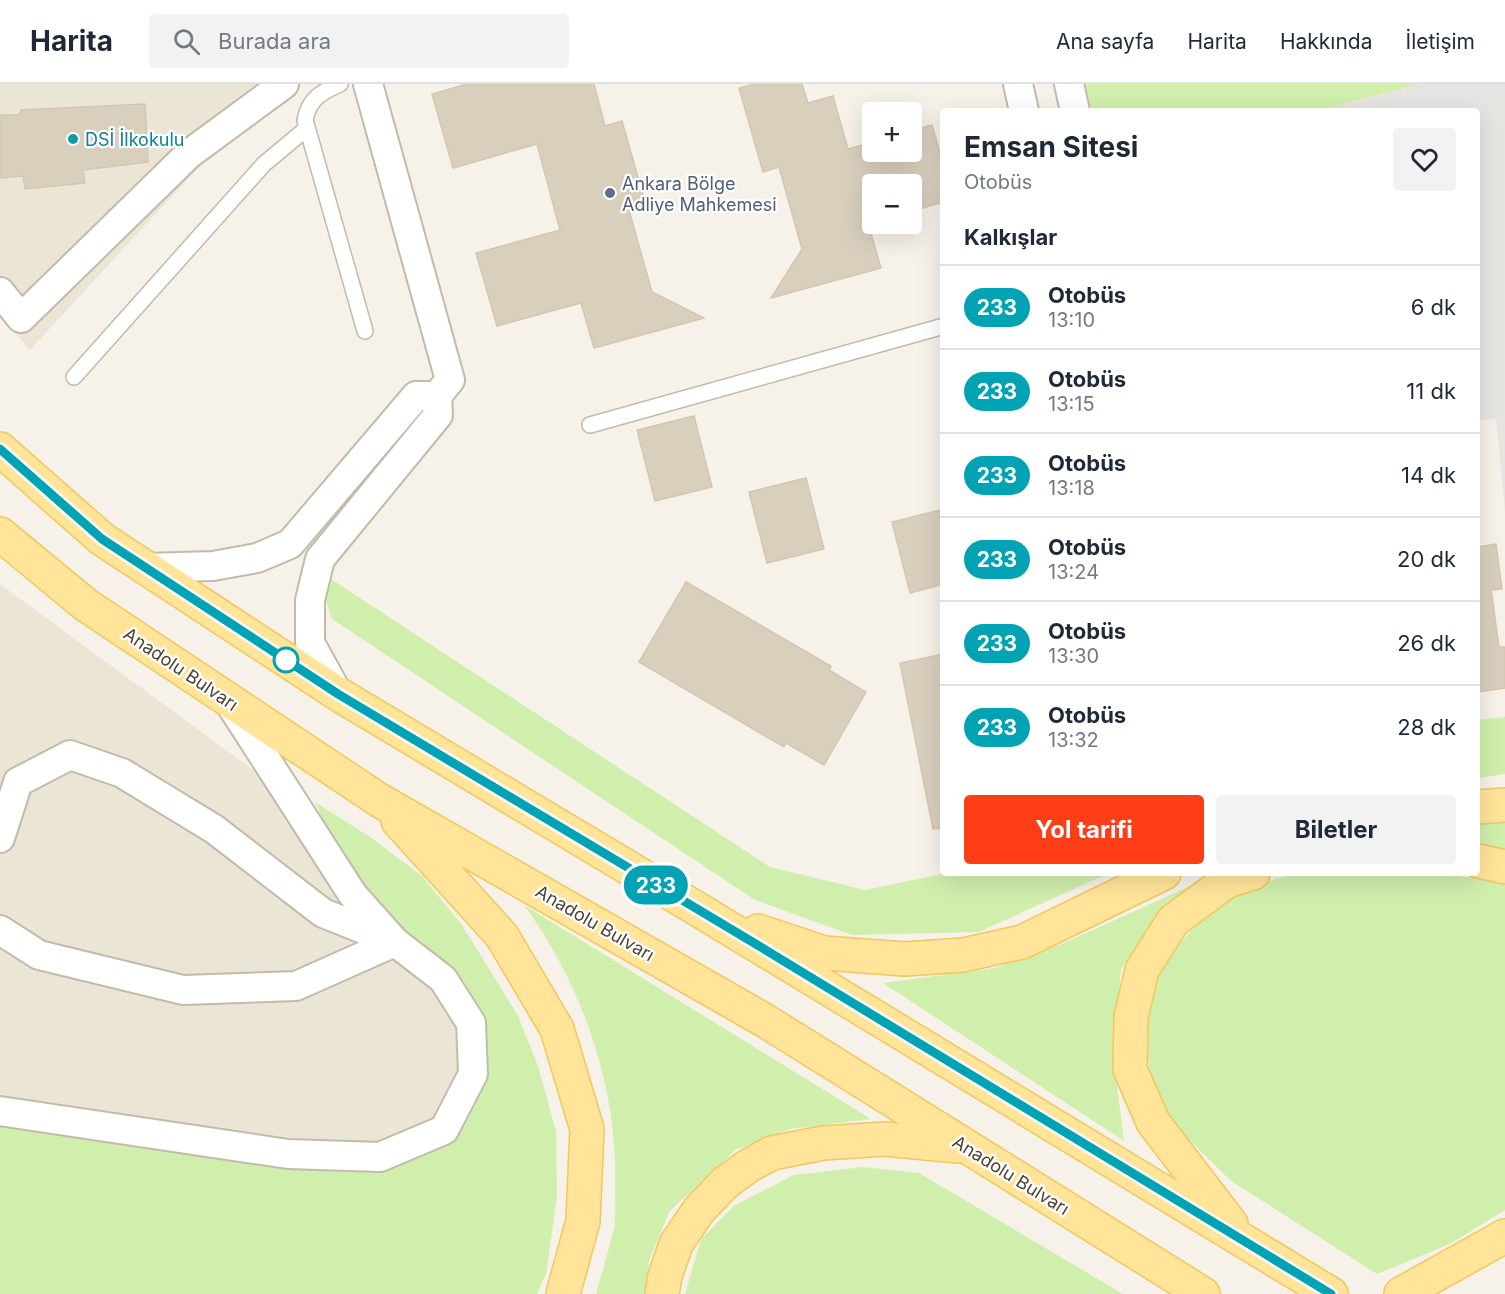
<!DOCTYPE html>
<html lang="tr">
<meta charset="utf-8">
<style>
:root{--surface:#fff;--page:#f2f2f3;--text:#1f2937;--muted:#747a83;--line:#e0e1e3;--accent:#ff3e17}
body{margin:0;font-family:Inter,sans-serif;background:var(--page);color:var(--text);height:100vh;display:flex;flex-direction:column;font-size:22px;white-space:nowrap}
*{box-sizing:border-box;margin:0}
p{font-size:20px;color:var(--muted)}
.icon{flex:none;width:33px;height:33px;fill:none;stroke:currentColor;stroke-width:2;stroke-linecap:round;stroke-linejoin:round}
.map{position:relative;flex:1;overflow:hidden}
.panel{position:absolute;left:940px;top:24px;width:540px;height:768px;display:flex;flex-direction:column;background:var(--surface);border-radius:6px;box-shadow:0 6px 24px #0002}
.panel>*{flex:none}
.badge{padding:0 12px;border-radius:20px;font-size:21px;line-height:39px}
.buttons{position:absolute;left:862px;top:18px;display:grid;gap:12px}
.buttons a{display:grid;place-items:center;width:60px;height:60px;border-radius:6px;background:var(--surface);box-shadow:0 6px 24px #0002;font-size:30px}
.map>.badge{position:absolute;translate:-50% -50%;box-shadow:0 0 0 3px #fff}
h2{padding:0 24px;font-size:22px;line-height:54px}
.round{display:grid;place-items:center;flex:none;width:63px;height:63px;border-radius:6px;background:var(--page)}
.summary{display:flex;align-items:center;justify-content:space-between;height:102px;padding:0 24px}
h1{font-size:28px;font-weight:700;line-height:45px}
.cta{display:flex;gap:12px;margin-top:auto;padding:12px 24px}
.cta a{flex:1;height:69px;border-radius:6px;background:var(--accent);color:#fff;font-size:24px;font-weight:700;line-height:69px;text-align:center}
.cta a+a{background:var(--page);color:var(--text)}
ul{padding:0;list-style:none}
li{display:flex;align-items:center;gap:18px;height:84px;padding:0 24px;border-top:2px solid var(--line)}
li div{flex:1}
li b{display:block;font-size:22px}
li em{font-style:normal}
li .badge{min-width:66px;font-weight:700;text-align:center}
header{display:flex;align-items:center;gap:36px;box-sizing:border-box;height:84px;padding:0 30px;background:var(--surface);border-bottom:2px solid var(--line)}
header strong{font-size:28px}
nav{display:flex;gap:33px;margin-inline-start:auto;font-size:21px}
.search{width:420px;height:54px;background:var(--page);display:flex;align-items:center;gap:15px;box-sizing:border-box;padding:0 21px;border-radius:6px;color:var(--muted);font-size:22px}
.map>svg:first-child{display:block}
.residential{fill:#ebe5d6}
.green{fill:#d0efad}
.parking{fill:#e7e5e1}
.building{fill:#d9cfbd;stroke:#d5c7af;stroke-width:1.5}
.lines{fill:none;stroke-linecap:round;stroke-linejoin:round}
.lane-casing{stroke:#c3bbaa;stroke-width:18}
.street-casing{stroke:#c3bbaa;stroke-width:32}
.primary-casing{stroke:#f2c75b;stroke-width:36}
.lane{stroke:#fff;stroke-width:15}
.street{stroke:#fff;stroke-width:28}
.primary{stroke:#ffe499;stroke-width:33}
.line-casing{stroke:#fff;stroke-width:14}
.line{stroke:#00a3b4;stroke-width:9}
.culture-dot{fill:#0f9aa8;stroke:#fff;stroke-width:2}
.service-dot{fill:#5c6f8a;stroke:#fff;stroke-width:2}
.stop-dot{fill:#fff;stroke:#00a3b4;stroke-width:3}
.labels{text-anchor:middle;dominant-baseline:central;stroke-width:4.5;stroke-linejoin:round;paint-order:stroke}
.culture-label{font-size:18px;fill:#0d838f;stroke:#fff;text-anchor:start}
.service-label{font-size:18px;fill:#4e5e75;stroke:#fff;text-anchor:start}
.street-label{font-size:18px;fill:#4b4336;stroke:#fff}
</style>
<header>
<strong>Harita</strong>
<div class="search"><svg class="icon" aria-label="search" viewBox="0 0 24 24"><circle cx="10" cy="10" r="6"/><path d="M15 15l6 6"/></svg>Burada ara</div>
<nav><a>Ana sayfa</a><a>Harita</a><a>Hakkında</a><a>İletişim</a></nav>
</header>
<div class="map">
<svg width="1505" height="1210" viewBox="0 0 1505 1210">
<rect width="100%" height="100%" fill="#f6f2e9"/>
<g class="residential">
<polygon points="0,0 298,0 210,71 30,266 0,232"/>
<polygon points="0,500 279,705 361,758 478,900 508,990 487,1022 384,1091 0,1055"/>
</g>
<g class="green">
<polygon points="1085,0 1421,0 1315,27 1092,27"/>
<polygon points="328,493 770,783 865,806 947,789 1109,789 979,848 852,851 755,816 332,535 325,514"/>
<polygon points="1505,633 1505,690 1478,694 1478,636"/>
<polygon points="315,718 370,753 422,792 462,841 518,932 538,982 556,1047 557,1112 546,1190 537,1210 0,1210 0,1041 376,1083 447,1053 481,1012 489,964 471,911 450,887 398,838 341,777"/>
<polygon points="1478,734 1505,734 1505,768 1478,761"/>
<polygon points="1219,789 1161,829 1121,885 1113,970 1124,1057 883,899 995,884 1064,859"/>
<polygon points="1306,789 1434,789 1505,798 1505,1126 1450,1160 1377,1190 1231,1097 1159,1026 1140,940 1165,876 1210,825 1277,794"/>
<path d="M524,821l347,214 -81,10 -55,21 -66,62 -20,49 -2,33h-51c6,-22 13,-44 18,-66 2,-12 1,-25 1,-37 4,-101 -32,-205 -91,-286z"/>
<polygon points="863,1083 919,1089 1123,1210 685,1210 701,1155 735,1121 794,1091"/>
</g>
<polygon class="parking" points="1421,0 1505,0 1505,426 1496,334 1478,337 1478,27 1315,27"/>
<g class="building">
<polygon points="467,0 594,0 605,42 622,37 646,121 629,126 652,208 704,234 594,264 581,219 497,242 476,169 560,146 537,60 453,84 432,10"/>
<polygon points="755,0 802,0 808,19 833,12 848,65 873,58 873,68 912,68 912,47 932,41 944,83 944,118 912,127 912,100 873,100 873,138 868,139 881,184 771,214 802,165 779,83 763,88 739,4"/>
<polygon points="145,20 148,78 83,86 85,99 25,105 23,92 0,94 0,31 19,31 21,26"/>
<polygon points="694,332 712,403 655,417 637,346"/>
<polygon points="806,394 824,465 767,479 749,408"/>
<polygon points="944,425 944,500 910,509 892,438"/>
<polygon points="1496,460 1502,505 1491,506 1499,563 1505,563 1505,604 1478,608 1478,463"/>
<polygon points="686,498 831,582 829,586 866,608 824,681 786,659 784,663 639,578"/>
<polygon points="944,570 944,744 933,745 900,579"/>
</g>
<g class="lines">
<defs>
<g id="lane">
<path d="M340,0c-19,8 -31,15 -35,36l60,211"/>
<polyline points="74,293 264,80 306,45"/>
<polyline points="590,341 944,242"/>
</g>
<g id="street">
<polyline points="1018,0 1024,27"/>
<polyline points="1069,0 1075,27"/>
<polyline points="0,208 21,234 189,70 284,0"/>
<polyline points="146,484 213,482 257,474 290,460 416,312 437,312"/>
<polyline points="338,610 310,559 310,516 320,475 438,331 437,312 450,296 368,0"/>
<polyline points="0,754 18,698 70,671 122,689 214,745 323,829 388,855"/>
<polyline points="0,846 39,871 183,906 296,902 395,858"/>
<polyline points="0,1027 288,1070 380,1073 444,1046 473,990 471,939 443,895 395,858 353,811 229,618"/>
</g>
<g id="primary">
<polyline points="0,365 102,455 338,610 704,829 1331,1210"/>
<polyline points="0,450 86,521 379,716 764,936 1203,1210"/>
<polyline points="1478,723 1505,721"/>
<polyline points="398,737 502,852 557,945 587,1045 583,1137 563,1210"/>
<polyline points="1478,777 1505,783"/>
<polyline points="758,847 824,869 905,875 963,871 1022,858 1164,789"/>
<polyline points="1231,1140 1153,1038 1130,985 1131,933 1142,886 1173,837 1227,797 1253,789"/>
<polyline points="662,1210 665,1192 676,1160 699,1126 725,1099 748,1082 772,1069 823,1059 885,1055 957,1062"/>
<polyline points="1401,1210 1505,1152"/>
</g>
</defs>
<use href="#lane" class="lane-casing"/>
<use href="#street" class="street-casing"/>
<use href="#primary" class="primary-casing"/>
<use href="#lane" class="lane"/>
<use href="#street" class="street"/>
<use href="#primary" class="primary"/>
</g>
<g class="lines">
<defs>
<polyline id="line" points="0,365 102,455 338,610 764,865 1331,1210"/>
</defs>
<use href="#line" class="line-casing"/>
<use href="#line" class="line"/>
</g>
<circle class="culture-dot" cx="73" cy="55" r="6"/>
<circle class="service-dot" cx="610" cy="109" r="6"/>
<circle class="stop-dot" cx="286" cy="576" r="12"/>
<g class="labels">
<g class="culture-label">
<text x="85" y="55">DSİ İlkokulu</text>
</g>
<g class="service-label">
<text x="622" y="99">Ankara Bölge<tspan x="622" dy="21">Adliye Mahkemesi</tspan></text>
</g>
<g class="street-label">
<text transform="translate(181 585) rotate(34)">Anadolu Bulvarı</text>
<text transform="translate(595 839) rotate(30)">Anadolu Bulvarı</text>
<text transform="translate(1011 1091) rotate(32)">Anadolu Bulvarı</text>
</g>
</g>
</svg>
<div class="buttons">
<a>+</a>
<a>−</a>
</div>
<b class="badge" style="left:656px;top:801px;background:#00a3b4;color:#fff">233</b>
<section class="panel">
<div class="summary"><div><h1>Emsan Sitesi</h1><p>Otobüs</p></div><a class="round"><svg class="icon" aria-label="heart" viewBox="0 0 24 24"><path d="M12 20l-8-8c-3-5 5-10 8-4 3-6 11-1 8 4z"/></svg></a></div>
<h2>Kalkışlar</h2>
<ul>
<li><span class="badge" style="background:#00a3b4;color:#fff">233</span><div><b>Otobüs</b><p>13:10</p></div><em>6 dk</em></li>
<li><span class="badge" style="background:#00a3b4;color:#fff">233</span><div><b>Otobüs</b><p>13:15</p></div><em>11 dk</em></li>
<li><span class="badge" style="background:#00a3b4;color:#fff">233</span><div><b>Otobüs</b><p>13:18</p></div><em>14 dk</em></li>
<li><span class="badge" style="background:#00a3b4;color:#fff">233</span><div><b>Otobüs</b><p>13:24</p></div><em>20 dk</em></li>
<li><span class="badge" style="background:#00a3b4;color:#fff">233</span><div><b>Otobüs</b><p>13:30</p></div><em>26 dk</em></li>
<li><span class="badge" style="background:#00a3b4;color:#fff">233</span><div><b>Otobüs</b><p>13:32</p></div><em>28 dk</em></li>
</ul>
<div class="cta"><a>Yol tarifi</a><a>Biletler</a></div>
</section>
</div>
